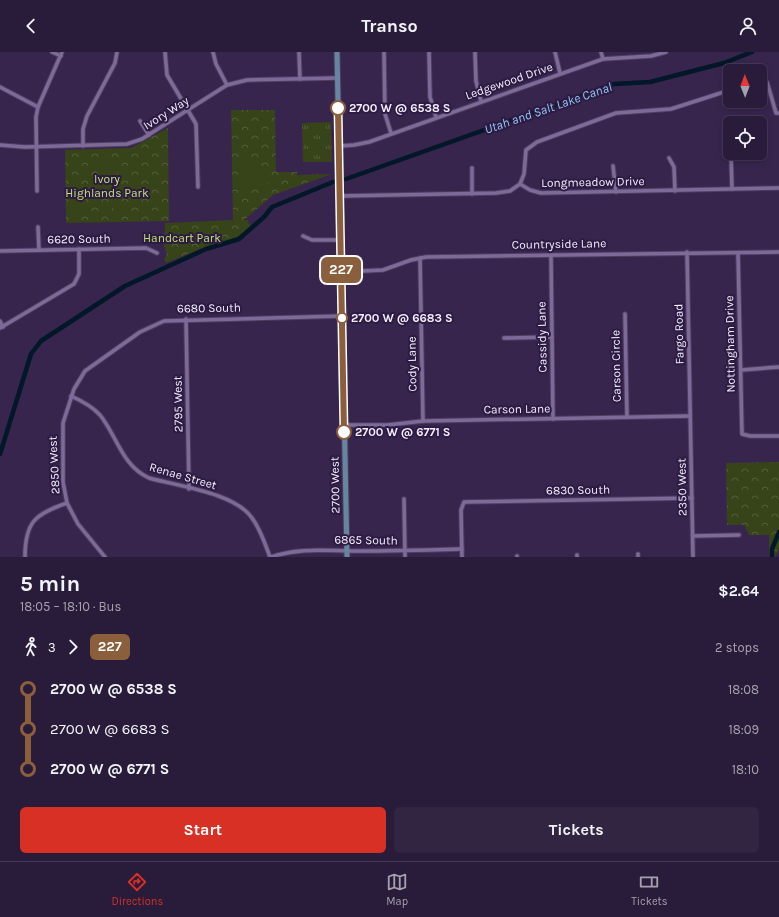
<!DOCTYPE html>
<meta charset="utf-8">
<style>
:root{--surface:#291c3a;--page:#312542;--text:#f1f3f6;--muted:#a5a1af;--line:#453a54;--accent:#d93025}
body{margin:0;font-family:Karla,sans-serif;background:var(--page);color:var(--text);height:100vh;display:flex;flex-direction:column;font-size:15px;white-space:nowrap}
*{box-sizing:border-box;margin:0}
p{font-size:13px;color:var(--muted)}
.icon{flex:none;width:22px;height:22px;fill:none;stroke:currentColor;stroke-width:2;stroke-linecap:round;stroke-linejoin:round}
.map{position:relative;height:505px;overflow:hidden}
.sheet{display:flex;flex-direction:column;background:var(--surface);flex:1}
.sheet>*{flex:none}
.badge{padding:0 8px;border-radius:6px;font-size:14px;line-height:26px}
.needle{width:26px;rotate:359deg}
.buttons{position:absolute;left:723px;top:12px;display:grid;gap:8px}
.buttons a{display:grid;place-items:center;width:44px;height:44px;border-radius:6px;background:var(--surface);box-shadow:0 2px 6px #0003,0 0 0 1px var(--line);font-size:20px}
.map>.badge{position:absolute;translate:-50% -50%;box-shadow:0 0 0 2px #fff}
.legs{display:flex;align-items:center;gap:6px;height:44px;padding:0 20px;font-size:13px}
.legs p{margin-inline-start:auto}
.head{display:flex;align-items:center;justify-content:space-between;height:68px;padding:0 20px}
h1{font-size:22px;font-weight:700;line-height:30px}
.button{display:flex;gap:8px;margin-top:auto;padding:8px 20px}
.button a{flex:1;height:46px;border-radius:6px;background:var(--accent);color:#fff;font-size:16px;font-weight:700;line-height:46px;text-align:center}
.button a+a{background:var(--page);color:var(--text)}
ul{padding:0 20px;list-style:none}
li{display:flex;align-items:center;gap:14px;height:40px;font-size:15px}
li i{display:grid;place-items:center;width:6px;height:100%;margin:0 5px;background:currentColor}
li i::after{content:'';width:10px;height:10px;margin:-5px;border:3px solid;border-radius:50%;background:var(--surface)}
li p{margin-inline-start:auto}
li:first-child i{background:linear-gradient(#0000 50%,currentColor 0)}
li:last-child i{background:linear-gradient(currentColor 50%,#0000 0)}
header{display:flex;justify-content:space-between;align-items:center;height:52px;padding:0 20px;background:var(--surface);font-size:18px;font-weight:700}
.tabs{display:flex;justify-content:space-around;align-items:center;height:56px;border-top:1px solid var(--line);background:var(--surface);font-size:11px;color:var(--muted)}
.tabs a{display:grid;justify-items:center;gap:2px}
.tabs .selected{color:var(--accent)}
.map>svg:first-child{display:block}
.grass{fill:url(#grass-tufts)}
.forest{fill:url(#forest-crowns)}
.pitch{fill:#374318}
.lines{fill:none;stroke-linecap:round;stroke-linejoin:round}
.canal{stroke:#021728;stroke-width:4.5}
.street-casing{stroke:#4e3e5f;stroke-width:5.5}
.secondary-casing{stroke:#4e3e5f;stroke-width:7}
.street{stroke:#7d6a99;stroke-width:3.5}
.secondary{stroke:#6585a0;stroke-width:5}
.line-1-casing{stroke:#fff;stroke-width:9}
.line-1{stroke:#8b5e3c;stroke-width:6}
.stop-1-dot{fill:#fff;stroke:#8b5e3c;stroke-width:2}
.labels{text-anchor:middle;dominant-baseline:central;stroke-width:4;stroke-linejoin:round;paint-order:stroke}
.street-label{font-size:12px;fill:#f3edfd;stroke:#2d1b43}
.stop-label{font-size:12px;font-weight:bold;fill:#f3edfd;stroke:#2d1b43;text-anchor:start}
.park-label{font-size:12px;fill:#c1e175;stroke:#2d1b43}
.water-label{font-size:13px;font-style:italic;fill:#91c8f4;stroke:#2d1b43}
</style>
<header><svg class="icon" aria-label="back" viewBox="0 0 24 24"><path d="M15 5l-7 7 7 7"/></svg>Transo<svg class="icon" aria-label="person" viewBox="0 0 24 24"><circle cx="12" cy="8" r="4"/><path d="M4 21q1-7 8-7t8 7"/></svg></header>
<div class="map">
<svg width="779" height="505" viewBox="0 0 779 505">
<defs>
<pattern id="grass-tufts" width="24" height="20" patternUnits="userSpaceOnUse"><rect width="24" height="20" fill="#374318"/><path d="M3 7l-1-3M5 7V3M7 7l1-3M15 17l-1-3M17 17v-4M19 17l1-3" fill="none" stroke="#545e3a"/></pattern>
<pattern id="forest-crowns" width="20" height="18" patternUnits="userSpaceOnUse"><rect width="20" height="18" fill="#374318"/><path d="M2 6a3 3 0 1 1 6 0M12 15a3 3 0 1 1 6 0" fill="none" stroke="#545e3a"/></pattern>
</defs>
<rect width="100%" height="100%" fill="#37254e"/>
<polygon class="grass" points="331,70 332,110 303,110 302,71"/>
<g class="forest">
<polygon points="231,58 275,58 276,120 297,120 297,123 332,122 273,143 244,168 248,168 250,175 236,186 205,195 166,211 164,207 167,203 164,194 165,171 233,168"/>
<polygon points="168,76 169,169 66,171 65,98 131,96"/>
<polygon points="779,410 779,496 775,505 769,505 769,483 749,483 744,473 727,473 726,411"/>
</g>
<g class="pitch">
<polygon points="116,107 118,128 115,132 105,132 102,129 100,110 102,110 102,108"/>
<path d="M238,109c19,1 29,6 30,26l-29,2z"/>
<rect x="72" y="137" width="11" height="23"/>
<polygon points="125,149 125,161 114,161 113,150"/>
</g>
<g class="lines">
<g class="canal">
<polyline points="346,127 614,32 650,30 724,11 752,0"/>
<polyline points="0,402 31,302 41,289 125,234 206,197 239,187 264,165 272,155 333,130"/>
<polyline points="772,505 772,497 779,480"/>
</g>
<defs>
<g id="street">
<polyline points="52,0 61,4"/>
<polyline points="165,0 167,23 196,72 198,135"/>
<polyline points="213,0 216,12 227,33"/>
<polyline points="299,0 300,27"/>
<polyline points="384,0 385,62 391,81"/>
<polyline points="429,0 430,45 436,65"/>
<polyline points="475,0 476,29 481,49"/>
<polyline points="555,0 560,21"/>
<polyline points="601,0 603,7"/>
<polyline points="760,28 767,30 776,61 779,61"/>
<polyline points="0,35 38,55"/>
<polyline points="140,69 149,83"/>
<polyline points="726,90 730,98"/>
<polyline points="0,93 25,95 127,92 142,87 227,33 247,28 337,26"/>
<polyline points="83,94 83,77 87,64 115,11 117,0"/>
<polyline points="339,94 354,93 369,90 603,7 651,4 666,0"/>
<polyline points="731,101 732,137"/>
<polyline points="669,106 674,115 675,139"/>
<polyline points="613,114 616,140"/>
<polyline points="472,116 472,142"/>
<polyline points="520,132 524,122 526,98 537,90 616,61 671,57 730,38"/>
<polyline points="37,139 36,65 38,55 62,0"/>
<polyline points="340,144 496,141 510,139 520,132 530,138 541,141 779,136"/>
<polyline points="38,175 39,198"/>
<polyline points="303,184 312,188 341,188"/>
<polyline points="0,199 146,196 157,201"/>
<polyline points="687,200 693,505"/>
<polyline points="738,201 742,382 750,384 779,384"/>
<polyline points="551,203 553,367"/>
<polyline points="420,206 423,369"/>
<polyline points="341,220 383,218 411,208 426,205 779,200"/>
<polyline points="625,262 627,365"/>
<polyline points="186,267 189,437"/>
<polyline points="0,269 3,275"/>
<polyline points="0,276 74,232 79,222 79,197"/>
<polyline points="504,286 552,285"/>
<polyline points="741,318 779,315"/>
<path d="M71,344c11,5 21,10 29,19 17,21 22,51 49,63 29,8 86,15 103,40 9,12 13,26 18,39"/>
<polyline points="344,373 388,373 423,369 690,364"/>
<polyline points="404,447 405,505"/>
<polyline points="693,484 739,483"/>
<polyline points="638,502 638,505"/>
<polyline points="577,503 577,505"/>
<polyline points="517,504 517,505"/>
<path d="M25,505c0,-35 10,-43 42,-54"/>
<polyline points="105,505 78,472 67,451 63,430 63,371 74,337 85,319 140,280 164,269 342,264"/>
<path d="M271,505c29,-10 56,-6 86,-6 34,0 70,-1 105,-2"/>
<polyline points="462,505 461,458 464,450 692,446"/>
</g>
<polyline id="secondary" points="337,0 347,505"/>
</defs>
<use href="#street" class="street-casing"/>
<use href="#secondary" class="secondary-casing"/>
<use href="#street" class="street"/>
<use href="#secondary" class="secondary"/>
</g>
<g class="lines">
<defs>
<polyline id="line-1" points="338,56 344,380"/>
</defs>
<use href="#line-1" class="line-1-casing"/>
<use href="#line-1" class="line-1"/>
</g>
<g class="stop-1-dot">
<circle cx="338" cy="56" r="7"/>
<circle cx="342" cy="266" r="5"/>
<circle cx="344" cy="380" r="7"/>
</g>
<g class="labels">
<g class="street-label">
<text transform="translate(509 29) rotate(-19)">Ledgewood Drive</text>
<text transform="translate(166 61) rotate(-32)">Ivory Way</text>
<text transform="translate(593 130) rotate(-1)">Longmeadow Drive</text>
<text transform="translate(79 187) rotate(-1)">6620 South</text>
<text transform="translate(559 192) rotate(-1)">Countryside Lane</text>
<text transform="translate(209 256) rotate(-1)">6680 South</text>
<text transform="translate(679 282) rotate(-91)">Fargo Road</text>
<text transform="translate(542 285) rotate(-91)">Cassidy Lane</text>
<text transform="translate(730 292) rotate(-91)">Nottingham Drive</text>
<text transform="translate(412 312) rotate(-91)">Cody Lane</text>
<text transform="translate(616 314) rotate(-91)">Carson Circle</text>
<text transform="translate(178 352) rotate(-91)">2795 West</text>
<text transform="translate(517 357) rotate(-1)">Carson Lane</text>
<text transform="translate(54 413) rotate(-93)">2850 West</text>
<text transform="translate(183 424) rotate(16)">Renae Street</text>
<text transform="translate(335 433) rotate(-91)">2700 West</text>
<text transform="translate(682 435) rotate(-91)">2350 West</text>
<text transform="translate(578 438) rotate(-1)">6830 South</text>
<text transform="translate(366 488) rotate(1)">6865 South</text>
</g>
<g class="stop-label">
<text x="349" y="56">2700 W @ 6538 S</text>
<text x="351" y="266">2700 W @ 6683 S</text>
<text x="355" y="380">2700 W @ 6771 S</text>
</g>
<g class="park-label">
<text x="107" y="127">Ivory<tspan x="107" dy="14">Highlands Park</tspan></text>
<text x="182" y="186">Handcart Park</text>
</g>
<g class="water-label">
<text transform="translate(548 56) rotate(-19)">Utah and Salt Lake Canal</text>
</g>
</g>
</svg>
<div class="buttons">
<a><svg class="needle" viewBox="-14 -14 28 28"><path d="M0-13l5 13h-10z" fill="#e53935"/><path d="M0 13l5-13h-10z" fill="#a5a1af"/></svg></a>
<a><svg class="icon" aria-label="locate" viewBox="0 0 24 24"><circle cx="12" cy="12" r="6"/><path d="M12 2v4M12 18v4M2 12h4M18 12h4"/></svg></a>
</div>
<b class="badge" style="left:341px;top:218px;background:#8b5e3c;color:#fff">227</b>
</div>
<section class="sheet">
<div class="head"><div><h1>5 min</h1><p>18:05 – 18:10 · Bus</p></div><b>$2.64</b></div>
<div class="legs"><svg class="icon" aria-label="walk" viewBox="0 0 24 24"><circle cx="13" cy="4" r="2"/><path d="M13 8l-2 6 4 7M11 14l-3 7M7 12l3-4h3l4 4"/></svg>3<svg class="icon" aria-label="forward" viewBox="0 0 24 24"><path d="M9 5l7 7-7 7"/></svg><b class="badge" style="background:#8b5e3c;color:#fff">227</b><p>2 stops</p></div>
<ul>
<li><i style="color:#8b5e3c"></i><b>2700 W @ 6538 S</b><p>18:08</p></li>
<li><i style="color:#8b5e3c"></i><span>2700 W @ 6683 S</span><p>18:09</p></li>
<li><i style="color:#8b5e3c"></i><b>2700 W @ 6771 S</b><p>18:10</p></li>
</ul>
<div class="button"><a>Start</a><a>Tickets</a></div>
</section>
<nav class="tabs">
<a class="selected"><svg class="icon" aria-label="directions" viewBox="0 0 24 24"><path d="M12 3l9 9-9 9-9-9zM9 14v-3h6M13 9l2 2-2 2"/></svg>Directions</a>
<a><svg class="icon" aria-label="map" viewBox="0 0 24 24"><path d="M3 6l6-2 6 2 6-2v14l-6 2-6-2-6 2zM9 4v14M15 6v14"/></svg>Map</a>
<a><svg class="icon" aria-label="tickets" viewBox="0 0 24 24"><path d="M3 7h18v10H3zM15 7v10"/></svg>Tickets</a>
</nav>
